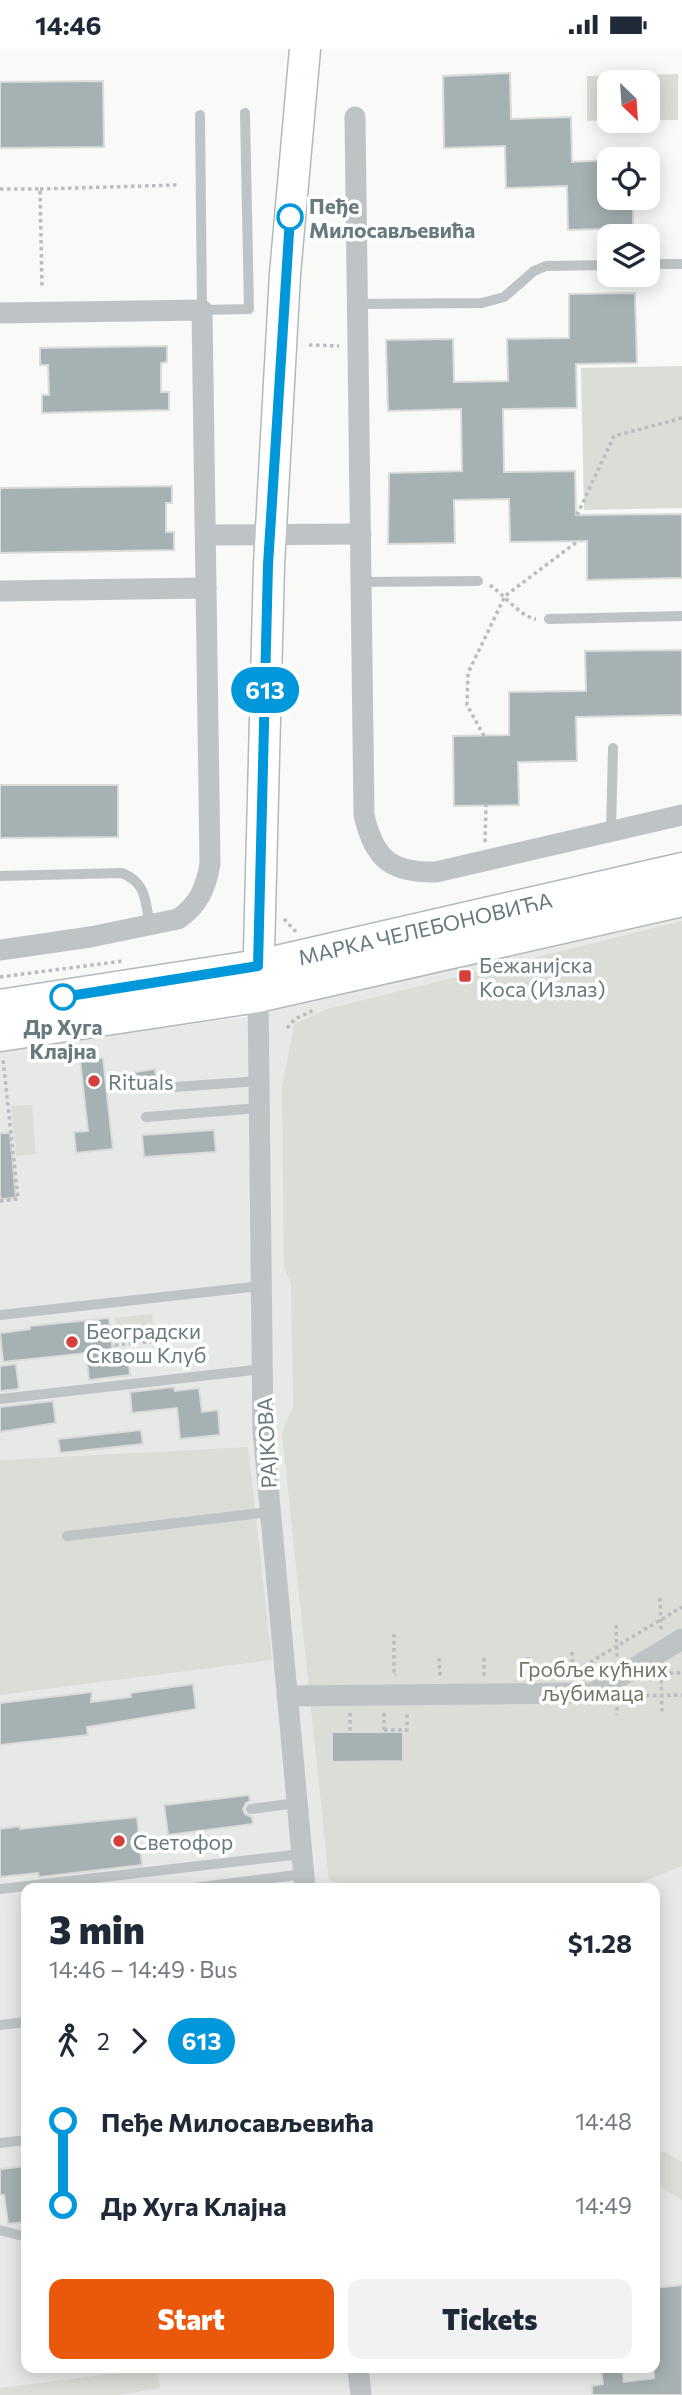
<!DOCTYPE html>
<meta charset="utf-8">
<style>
:root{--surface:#fff;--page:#f2f2f3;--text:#1f2937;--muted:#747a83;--accent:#ea580c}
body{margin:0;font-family:Commissioner,sans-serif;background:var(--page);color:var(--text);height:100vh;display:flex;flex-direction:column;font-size:26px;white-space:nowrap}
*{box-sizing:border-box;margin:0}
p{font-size:23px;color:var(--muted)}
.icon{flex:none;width:38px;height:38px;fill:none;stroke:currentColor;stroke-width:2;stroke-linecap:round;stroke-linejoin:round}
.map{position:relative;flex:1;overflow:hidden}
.details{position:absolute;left:21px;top:1834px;width:639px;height:490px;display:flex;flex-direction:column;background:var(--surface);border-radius:14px;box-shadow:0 4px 18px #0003}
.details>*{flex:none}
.badge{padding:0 14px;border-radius:23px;font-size:24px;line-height:46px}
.needle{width:46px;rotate:155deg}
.fabs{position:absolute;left:597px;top:21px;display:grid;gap:14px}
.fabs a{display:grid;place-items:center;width:63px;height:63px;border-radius:14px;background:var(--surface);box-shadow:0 4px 18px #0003;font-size:35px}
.map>.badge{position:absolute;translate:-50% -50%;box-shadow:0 0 0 4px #fff}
.legs{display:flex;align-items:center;gap:10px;height:77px;padding:0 28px;font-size:23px}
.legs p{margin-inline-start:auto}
.head{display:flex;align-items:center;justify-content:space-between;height:119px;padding:0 28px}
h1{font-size:38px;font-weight:800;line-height:52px}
.cta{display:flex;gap:14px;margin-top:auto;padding:14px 28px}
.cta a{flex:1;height:80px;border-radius:14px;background:var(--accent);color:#fff;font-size:28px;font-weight:800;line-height:80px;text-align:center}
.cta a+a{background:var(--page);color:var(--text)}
ul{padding:0 28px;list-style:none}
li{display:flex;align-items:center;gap:24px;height:84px;font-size:26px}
li i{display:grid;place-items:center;width:10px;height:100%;margin:0 9px;background:currentColor}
li i::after{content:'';width:18px;height:18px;margin:-9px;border:5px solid;border-radius:50%;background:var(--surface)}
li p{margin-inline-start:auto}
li:first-child i{background:linear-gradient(#0000 50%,currentColor 0)}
li:last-child i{background:linear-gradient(currentColor 50%,#0000 0)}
.status{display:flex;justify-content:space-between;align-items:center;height:49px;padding:0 35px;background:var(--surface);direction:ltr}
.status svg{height:19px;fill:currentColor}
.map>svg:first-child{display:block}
.built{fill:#e7e9e7;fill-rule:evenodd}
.green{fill:#daded7}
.building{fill:#a6b1b3;stroke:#dbdbd9;stroke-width:2}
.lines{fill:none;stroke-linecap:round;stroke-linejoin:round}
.secondary-casing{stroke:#b1b9bb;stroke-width:33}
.primary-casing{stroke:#b2b9bb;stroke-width:35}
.path{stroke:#b9bdbf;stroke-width:3.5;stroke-dasharray:3.5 3.5;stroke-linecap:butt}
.lane{stroke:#bec4c6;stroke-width:10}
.street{stroke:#bec4c6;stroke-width:21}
.secondary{stroke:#fff;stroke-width:30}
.primary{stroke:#fff;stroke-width:32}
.line-1-casing{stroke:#fff;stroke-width:16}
.line-1{stroke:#0098da;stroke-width:10}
.stop-1-dot{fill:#fff;stroke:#0098da;stroke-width:3.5}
.poi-dot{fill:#d4403c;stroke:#fff;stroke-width:2.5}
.labels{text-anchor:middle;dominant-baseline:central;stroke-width:7;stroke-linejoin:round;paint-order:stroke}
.stop-label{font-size:21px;font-weight:bold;fill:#667a7f;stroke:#fff;text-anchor:start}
.street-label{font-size:21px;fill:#667a7f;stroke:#fff}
.poi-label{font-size:21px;fill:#667a7f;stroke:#fff;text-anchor:start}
.park-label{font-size:21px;fill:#6c7865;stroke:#fff}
</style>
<div class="status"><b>14:46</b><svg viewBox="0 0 49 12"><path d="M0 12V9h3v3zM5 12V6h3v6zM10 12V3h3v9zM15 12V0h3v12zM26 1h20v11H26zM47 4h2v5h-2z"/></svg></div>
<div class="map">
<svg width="682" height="2346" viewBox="0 0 682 2346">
<rect width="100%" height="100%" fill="#f9f9f7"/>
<path class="built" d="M682,866v1480h-682v-1346l245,-32zM26,1839h628v480h-628z"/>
<g class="green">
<polygon points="678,25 678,71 648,71 648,33 609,33 609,71 587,72 587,27"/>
<polygon points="682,317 682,459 584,461 581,319"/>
<polygon points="682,872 682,1817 627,1839 353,1839 329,1831 282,1384 293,1357 291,1234 284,1219 282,1038 294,975 327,960"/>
<polygon points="32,1056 36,1105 16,1107 11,1057"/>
<polygon points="152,1265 154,1287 117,1291 115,1269"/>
<polygon points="248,1398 272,1611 0,1646 0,1411"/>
<polygon points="665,2103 682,2113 682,2151 661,2138 655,2120 655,2104"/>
<polygon points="157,2319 160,2339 119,2346 0,2346 0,2339"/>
</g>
<g class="building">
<polygon points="510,24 511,70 571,68 572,113 609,111 609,149 624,149 624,156 633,156 633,179 568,181 567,137 506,139 505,97 444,99 443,27"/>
<polygon points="103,32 104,98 0,99 0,33"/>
<polygon points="635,244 637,314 576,315 577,359 503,360 504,423 575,422 576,466 682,465 682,529 587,531 587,492 510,493 509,450 454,451 455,494 388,495 389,424 462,422 461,360 388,362 386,291 453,290 454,333 508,332 507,290 569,289 569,245"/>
<polygon points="167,297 167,313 161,314 161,343 169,343 169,361 42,364 42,346 49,346 48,316 40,316 40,299"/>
<polygon points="172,437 172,454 166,454 166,483 174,483 174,501 0,504 0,439"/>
<polygon points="682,601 682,666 576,668 577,712 518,713 519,756 454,757 453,687 509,686 509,643 586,642 585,602"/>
<polygon points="0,736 118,736 118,788 0,789"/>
<polygon points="103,1009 113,1100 76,1104 74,1083 88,1082 80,1011"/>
<polygon points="155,1020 157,1037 138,1040 135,1023"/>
<polygon points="214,1081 216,1103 144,1108 142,1086"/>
<polygon points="0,1084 10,1084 16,1149 0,1150"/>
<polygon points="109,1269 113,1304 128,1302 130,1326 89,1331 86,1304 3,1313 0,1284 30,1280 30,1277"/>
<polygon points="16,1315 19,1340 0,1342 0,1317"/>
<polygon points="174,1338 175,1342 199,1339 202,1363 218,1361 220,1386 180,1390 177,1359 132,1364 130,1343"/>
<polygon points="53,1352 56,1374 0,1383 0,1358"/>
<polygon points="141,1381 143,1395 60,1404 58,1390"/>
<polygon points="193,1635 196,1660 87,1678 88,1686 0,1696 0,1654 92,1643 91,1653 131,1648 130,1644"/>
<polygon points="332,1683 403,1683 403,1712 332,1713"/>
<polygon points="249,1746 250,1752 246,1754 243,1760 245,1765 252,1768 253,1775 168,1786 164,1756"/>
<polygon points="137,1768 142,1816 39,1828 38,1824 0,1828 0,1780 20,1777 20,1780"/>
<polygon points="26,2117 26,2173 8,2175 4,2146 0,2146 0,2120"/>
<polygon points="682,2236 682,2346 592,2346 592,2337 603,2335 601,2319 622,2319 624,2333 654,2329 654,2239"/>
</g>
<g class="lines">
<defs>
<polyline id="secondary" points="258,940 269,516 285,225 305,0"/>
<g id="primary">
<polyline points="0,957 259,917 682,820"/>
<polyline points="0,986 258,947 682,851"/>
</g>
</defs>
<use href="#secondary" class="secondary-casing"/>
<use href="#primary" class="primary-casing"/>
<g class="path">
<polyline points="0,140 40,140 42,237"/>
<polyline points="40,140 177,136"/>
<polyline points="309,296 339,297"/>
<polyline points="577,466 614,387 682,369"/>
<path d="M490,536c13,9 32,33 46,34"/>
<polyline points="484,687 467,656 468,624 505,547 578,492"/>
<polyline points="485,793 486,756"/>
<polyline points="284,870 298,885"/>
<polyline points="0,928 123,912"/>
<polyline points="287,979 295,970 316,960"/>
<polyline points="0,1152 18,1150 3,1010"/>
<polyline points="111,1285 114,1285 115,1296 157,1292 161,1291 160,1280"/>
<polyline points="660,1549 661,1582"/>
<polyline points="616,1576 617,1609"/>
<polyline points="394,1585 394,1626 396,1626"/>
<polyline points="572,1603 573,1625"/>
<polyline points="528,1608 528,1627"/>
<polyline points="439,1609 440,1628"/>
<polyline points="484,1609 484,1628"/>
<polyline points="572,1624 682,1558"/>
<polyline points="661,1624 662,1666"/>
<polyline points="663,1624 682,1624"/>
<polyline points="625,1647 682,1646"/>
<polyline points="617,1651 617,1666"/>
<polyline points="350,1664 350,1683"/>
<polyline points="384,1664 384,1681"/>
<polyline points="384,1681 407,1681 407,1664"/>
</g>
<g class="lane">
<polyline points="200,66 202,261 249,260 245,64"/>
<polyline points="648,215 682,215"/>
<polyline points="358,255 482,254 504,248 534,222 546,217 609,216"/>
<polyline points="361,533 478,532"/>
<polyline points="549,570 682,567"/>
<polyline points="611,783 613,699"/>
<path d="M0,827l122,-3c25,10 23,28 28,53"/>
<polyline points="175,1038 258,1032"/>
<polyline points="146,1068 258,1059"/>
<polyline points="0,1266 260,1237"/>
<polyline points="0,1350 262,1320"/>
<polyline points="67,1487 270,1463"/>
<polyline points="251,1760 297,1754"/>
<polyline points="194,1839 304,1825"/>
<polyline points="0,1840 302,1805"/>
<polyline points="0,1976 26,1973"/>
<polyline points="0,2094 26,2091"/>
<polyline points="0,2181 26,2188"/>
</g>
<g class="street">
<path d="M355,68l9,698c10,44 27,58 72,57l246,-57"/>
<path d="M0,264l202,-3 8,554c-4,23 -11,41 -32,55l-88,18 -90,13"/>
<polyline points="206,486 361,485"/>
<polyline points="0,542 206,539"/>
<polyline points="258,947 263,1382 305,1839"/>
<polyline points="287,1647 593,1644 682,1590"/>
<polyline points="358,2319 361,2346"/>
</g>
<use href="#secondary" class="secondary"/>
<use href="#primary" class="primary"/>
</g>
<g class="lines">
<defs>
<polyline id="line-1" points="63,948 258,917 268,516 290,168"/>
</defs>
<use href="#line-1" class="line-1-casing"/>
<use href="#line-1" class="line-1"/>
</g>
<g class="stop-1-dot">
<circle cx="290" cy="168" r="12"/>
<circle cx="63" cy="948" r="12"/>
</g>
<g class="poi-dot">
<rect x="458" y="920" width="14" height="14" rx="3.5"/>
<circle cx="94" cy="1032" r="7"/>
<circle cx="72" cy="1293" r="7"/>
<circle cx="119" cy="1792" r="7"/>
</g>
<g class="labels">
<g class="stop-label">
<text x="309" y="156">Пеђе<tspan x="309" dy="24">Милосављевића</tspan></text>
<text x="63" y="977" text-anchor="middle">Др Хуга<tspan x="63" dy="24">Клајна</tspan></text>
</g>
<g class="street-label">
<text transform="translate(425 879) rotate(-13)">МАРКА ЧЕЛЕБОНОВИЋА</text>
<text transform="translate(266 1394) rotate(-93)">РАЈКОВА</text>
</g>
<g class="poi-label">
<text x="479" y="915">Бежанијска<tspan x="479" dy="24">Коса (Излаз)</tspan></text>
<text x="108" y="1032">Rituals</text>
<text x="86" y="1281">Београдски<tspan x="86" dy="24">Сквош Клуб</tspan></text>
<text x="133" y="1792">Светофор</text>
</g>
<g class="park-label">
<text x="593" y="1619">Гробље кућних<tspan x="593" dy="24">љубимаца</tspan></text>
</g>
</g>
</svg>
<div class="fabs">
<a><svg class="needle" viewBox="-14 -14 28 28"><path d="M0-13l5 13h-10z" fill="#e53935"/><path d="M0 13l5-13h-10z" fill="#747a83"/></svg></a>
<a><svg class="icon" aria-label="locate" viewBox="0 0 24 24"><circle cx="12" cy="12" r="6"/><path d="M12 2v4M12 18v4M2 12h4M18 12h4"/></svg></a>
<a><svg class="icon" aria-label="layers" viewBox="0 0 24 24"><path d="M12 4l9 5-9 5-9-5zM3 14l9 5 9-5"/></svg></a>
</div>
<b class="badge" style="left:265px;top:641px;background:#0098da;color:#fff">613</b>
<section class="details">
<div class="head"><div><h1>3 min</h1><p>14:46 – 14:49 · Bus</p></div><b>$1.28</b></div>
<div class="legs"><svg class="icon" aria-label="walk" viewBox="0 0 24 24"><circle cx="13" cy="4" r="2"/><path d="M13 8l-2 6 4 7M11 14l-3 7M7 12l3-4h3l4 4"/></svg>2<svg class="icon" aria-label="forward" viewBox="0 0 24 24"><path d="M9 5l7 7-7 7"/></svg><b class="badge" style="background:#0098da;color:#fff">613</b></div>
<ul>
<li><i style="color:#0098da"></i><b>Пеђе Милосављевића</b><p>14:48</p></li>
<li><i style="color:#0098da"></i><b>Др Хуга Клајна</b><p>14:49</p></li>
</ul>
<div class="cta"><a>Start</a><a>Tickets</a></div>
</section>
</div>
